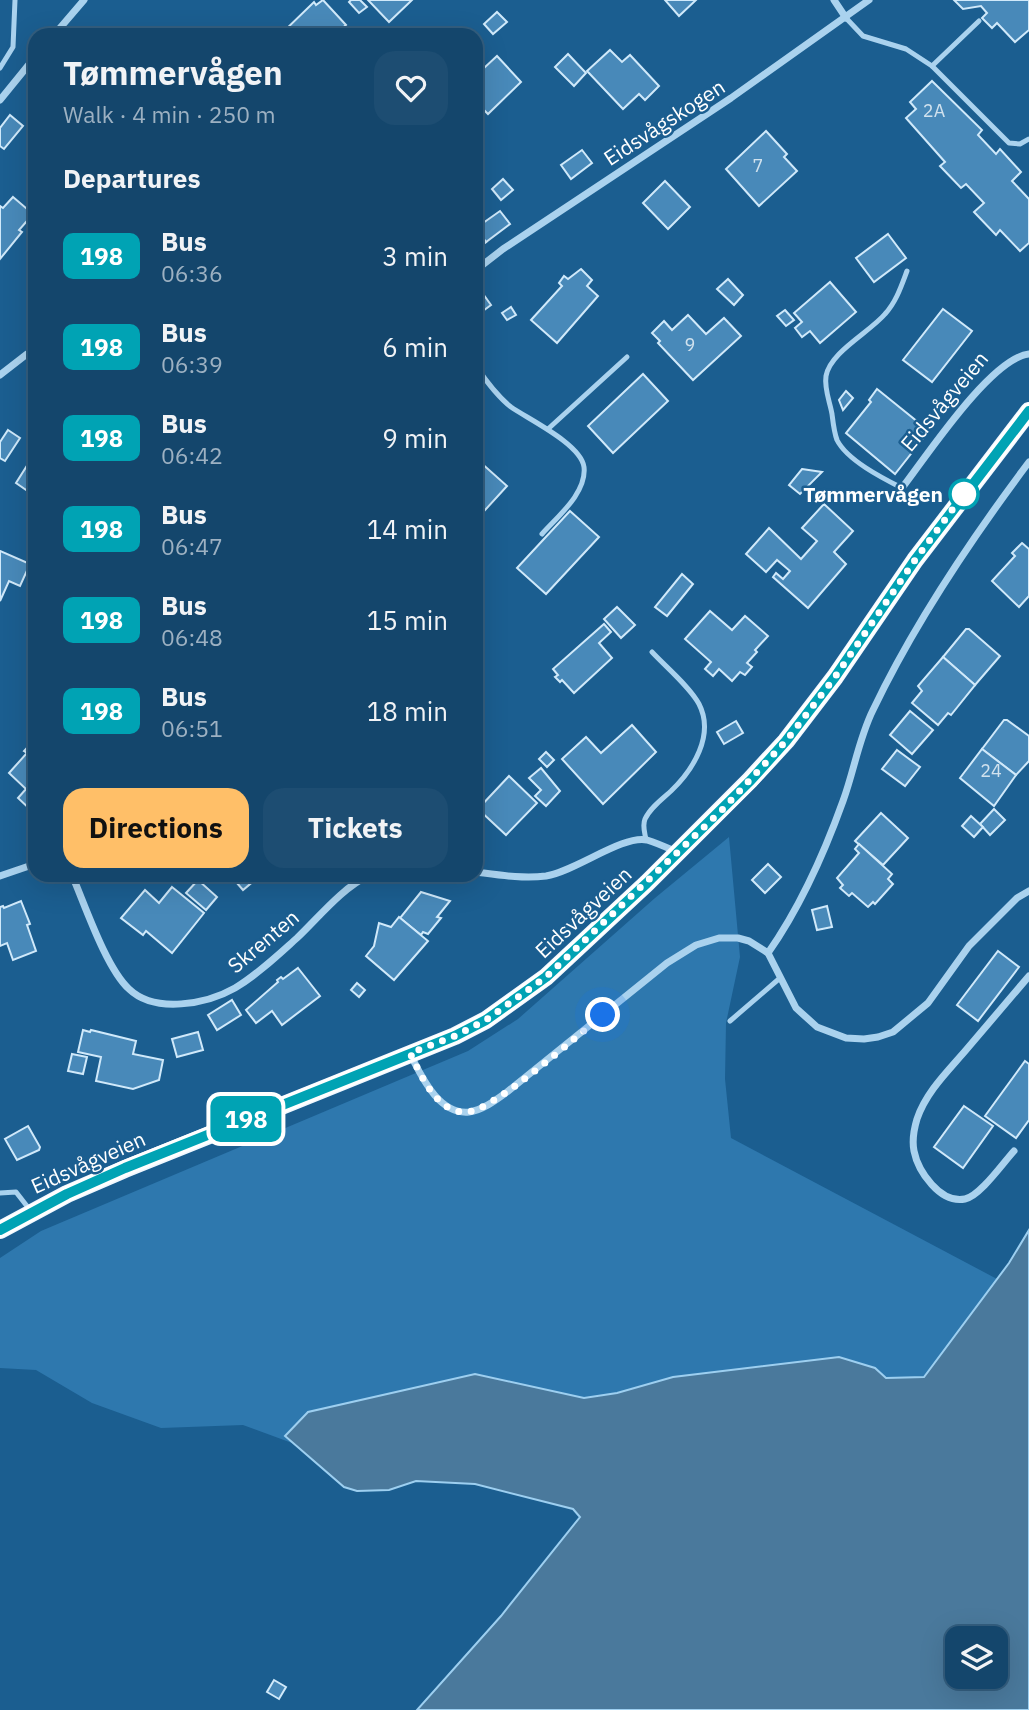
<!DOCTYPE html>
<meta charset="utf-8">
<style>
:root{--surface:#14466c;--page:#1d4d72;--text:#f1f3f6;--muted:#9db1c2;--line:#335e7f;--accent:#ffbf68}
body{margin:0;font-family:"IBM Plex Sans",sans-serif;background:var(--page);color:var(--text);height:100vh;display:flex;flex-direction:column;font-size:26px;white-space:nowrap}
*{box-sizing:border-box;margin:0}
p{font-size:23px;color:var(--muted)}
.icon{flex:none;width:38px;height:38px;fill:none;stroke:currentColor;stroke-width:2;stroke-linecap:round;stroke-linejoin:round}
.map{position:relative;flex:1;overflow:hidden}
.drawer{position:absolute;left:28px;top:28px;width:455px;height:854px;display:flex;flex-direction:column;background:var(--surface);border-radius:21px;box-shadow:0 7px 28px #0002,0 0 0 2px var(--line)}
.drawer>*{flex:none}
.badge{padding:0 14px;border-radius:10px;font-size:24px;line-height:46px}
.controls{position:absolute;left:945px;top:1626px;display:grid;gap:14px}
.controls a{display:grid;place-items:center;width:63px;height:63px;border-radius:14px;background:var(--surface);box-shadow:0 7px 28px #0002,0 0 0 2px var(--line);font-size:35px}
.you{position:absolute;width:35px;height:35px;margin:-18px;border:5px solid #fff;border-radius:50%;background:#1a73e8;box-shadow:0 0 0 10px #1a73e833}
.map>.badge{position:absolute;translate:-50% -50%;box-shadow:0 0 0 4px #fff}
h2{padding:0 35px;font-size:26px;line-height:63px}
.round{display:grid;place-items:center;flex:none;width:74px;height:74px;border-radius:21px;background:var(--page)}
.headline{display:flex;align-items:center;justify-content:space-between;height:119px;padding:0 35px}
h1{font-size:33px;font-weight:700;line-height:52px}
.action{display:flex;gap:14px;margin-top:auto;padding:14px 35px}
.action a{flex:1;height:80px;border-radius:21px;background:var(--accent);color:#111;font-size:28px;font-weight:700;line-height:80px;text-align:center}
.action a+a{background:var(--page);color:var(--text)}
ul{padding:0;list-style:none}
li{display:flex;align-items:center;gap:21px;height:91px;padding:0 35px}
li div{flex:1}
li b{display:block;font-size:26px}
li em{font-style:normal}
li .badge{min-width:77px;font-weight:700;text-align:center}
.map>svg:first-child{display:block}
.green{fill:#2e78ae}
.water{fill:#4a799c;stroke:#9dcff0;stroke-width:2;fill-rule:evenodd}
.building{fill:#4889b9;stroke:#d0e9fa;stroke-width:2}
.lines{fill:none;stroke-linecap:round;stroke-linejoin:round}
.lane{stroke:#aad2ee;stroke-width:5}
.street{stroke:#aad2ee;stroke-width:7}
.primary{stroke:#f1f8ff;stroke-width:18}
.line-casing{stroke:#fff;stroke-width:16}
.line{stroke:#00a3b4;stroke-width:10}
.walk{stroke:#fff;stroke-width:7;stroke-dasharray:0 12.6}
.stop-dot{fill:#fff;stroke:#00a3b4;stroke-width:3.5}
.labels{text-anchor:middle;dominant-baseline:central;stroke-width:5;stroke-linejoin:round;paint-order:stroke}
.number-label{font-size:18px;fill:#d1e2ee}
.street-label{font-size:21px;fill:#fff;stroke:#1b5e90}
.stop-label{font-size:21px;font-weight:bold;fill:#fff;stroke:#1b5e90;text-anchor:end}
</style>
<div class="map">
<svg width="1029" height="1710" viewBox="0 0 1029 1710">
<rect width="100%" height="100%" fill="#1b5e90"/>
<polygon class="green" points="729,837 740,957 726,1023 725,1079 731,1138 997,1279 925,1377 886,1378 875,1368 673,1377 617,1393 584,1398 475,1374 285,1436 292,1443 243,1425 161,1428 92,1403 36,1370 0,1368 0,1258 41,1231 468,1051 518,1019 655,898"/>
<path class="water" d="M1029,1230v480h-612l84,-94 79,-99 -7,-8 -98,-25 -59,-3 -27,9 -32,1 -13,-4 -59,-51 23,-24 167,-38 109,24 33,-5 56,-16 166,-20 36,11 11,10 38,-1 85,-114zM957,1638h39v38h-39z"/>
<g class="building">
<polygon points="323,0 346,25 341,29 343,31 339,35 280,35 314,2 316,5"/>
<polygon points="351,0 360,0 367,7 359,13 349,2"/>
<polygon points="368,0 412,0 389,22"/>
<polygon points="665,0 696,0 679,16"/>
<polygon points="954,0 1029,0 1029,30 1015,42 997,23 992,28 982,18 987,13 981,6 963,9"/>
<polygon points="497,12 507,22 493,34 484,24"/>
<polygon points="610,50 622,62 630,55 659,86 645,100 639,94 623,109 587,71"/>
<polygon points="568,54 586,73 574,86 555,67"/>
<polygon points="497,56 521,82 488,114 476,102 476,63 483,69"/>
<polygon points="932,81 982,130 978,135 996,154 1000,149 1021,172 1012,181 1029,199 1029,243 1020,251 1000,230 996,235 974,212 984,203 966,184 961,188 940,166 945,162 906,118 916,109 910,102"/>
<polygon points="10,115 23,126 4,149 0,146 0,128"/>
<polygon points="766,131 787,154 784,157 797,171 759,206 726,169"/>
<polygon points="582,150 592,163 571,179 561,165"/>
<polygon points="503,179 513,190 501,200 492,189"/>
<polygon points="665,181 690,207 668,229 643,203"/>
<polygon points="13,197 33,214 19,230 22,232 0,259 0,206 3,208"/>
<polygon points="500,211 510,224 486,242 476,228"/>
<polygon points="476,230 486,242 476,250"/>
<polygon points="888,234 906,258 874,282 856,258"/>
<polygon points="581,269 592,280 587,286 598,296 557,343 531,320 562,286 559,283 564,276 568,279"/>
<polygon points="728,279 743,295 734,305 717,289"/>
<polygon points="830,282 856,312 820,343 810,331 802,337 795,328 802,322 794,313"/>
<polygon points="481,291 491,305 476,316 476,294"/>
<polygon points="511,307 516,315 507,320 502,313"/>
<polygon points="943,309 972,331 932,382 903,360"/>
<polygon points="785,310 794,320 786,326 777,316"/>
<polygon points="688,315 706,334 724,318 741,336 693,380 658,343 660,341 652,333 664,321 672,330"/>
<polygon points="643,374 668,401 613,453 588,426"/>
<polygon points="877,389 929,431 895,474 846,433 871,402 869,400"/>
<polygon points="846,391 853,398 843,410 839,400"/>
<polygon points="8,430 20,438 5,461 0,458 0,442"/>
<polygon points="35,453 35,496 16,483"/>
<polygon points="479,461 507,486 476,520 476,465"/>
<polygon points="802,469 822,472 800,494 789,485"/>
<polygon points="824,504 853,531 834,552 846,564 808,608 773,577 776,573 783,579 790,571 777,560 766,572 746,554 769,528 801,559 817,541 802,528"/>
<polygon points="570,511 599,537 546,594 517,568"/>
<polygon points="1022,543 1029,549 1029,596 1019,607 992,581 1015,556 1012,553"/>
<polygon points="0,551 30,564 20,586 9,581 0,601"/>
<polygon points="682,574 693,584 667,616 655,607"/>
<polygon points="617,607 635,625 621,638 604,619"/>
<polygon points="710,611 732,630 745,616 768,636 755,650 757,652 747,663 752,667 745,675 740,672 732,681 719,669 713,676 705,669 711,662 685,639"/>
<polygon points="604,624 611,632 599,643 612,658 574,693 562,680 560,682 555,677 558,675 553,669"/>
<polygon points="966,629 969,629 1000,656 975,685 943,657"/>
<polygon points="943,657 975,685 951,715 948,713 938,725 912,703 922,691 918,686"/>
<polygon points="910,711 933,730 912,754 890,735"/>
<polygon points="1004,720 1007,720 1029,736 1029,761 1016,775 982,749"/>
<polygon points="736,721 743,733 724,744 717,732"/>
<polygon points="632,725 656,752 603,804 562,759 586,737 601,753"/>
<polygon points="35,739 35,808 32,811 18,798 26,789 9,773 27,753 24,751"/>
<polygon points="982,749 1016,775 994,806 960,778"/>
<polygon points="897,750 920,767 905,786 882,769"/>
<polygon points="546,752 554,760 547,767 539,759"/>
<polygon points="541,768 560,791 546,806 535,796 541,790 529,778"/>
<polygon points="509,776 537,803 506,835 478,809"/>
<polygon points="994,809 1005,820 990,835 980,824"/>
<polygon points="881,813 908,838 883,865 855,841"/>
<polygon points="971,816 983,827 974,837 962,826"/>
<polygon points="859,844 892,874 888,879 893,884 875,904 873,902 868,907 852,893 849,896 840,888 843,885 837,878 859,853 855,849"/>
<polygon points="768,864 781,877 765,893 752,880"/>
<polygon points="230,875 261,875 243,890"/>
<polygon points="198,880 217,897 206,910 186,893"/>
<polygon points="172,887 204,913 172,953 146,931 143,935 121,918 145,890 159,903"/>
<polygon points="421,892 450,901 437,917 441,918 428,934 423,932 421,935 400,918"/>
<polygon points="21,901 30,924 27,925 36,951 13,960 7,943 0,946 0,907 3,906 4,908"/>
<polygon points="827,906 832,927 817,930 812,910"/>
<polygon points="399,917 428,941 394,980 366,956 374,946 379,923 391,927"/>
<polygon points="998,951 1019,967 978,1021 957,1005"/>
<polygon points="298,968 320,996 282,1025 272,1011 256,1023 246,1010 278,982 277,980 281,977 283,979"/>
<polygon points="357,983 365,990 359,997 351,990"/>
<polygon points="232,1000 241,1015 217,1030 208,1015"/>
<polygon points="83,1030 90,1032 91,1030 136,1041 133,1054 163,1060 159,1080 133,1089 96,1081 101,1057 78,1052"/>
<polygon points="198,1032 203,1050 177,1057 172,1039"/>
<polygon points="72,1054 87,1057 83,1074 68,1071"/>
<polygon points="1025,1061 1029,1064 1029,1120 1016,1138 985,1116"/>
<polygon points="964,1106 993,1126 963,1168 934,1147"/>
<polygon points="28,1126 40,1147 39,1150 17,1160 5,1139"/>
<polygon points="274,1680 286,1687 279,1699 267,1692"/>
</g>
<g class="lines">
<g class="lane">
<polyline points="846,18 863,36 906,49 932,66 1009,143 1020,144 1029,139"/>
<polyline points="932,66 979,21"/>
<polyline points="0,68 13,47 15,0"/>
<path d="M476,366c10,15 21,30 35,41 17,12 70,37 73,60 3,26 -27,50 -42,67"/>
<polyline points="548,429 627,357"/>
<path d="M902,488c-20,-10 -55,-28 -65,-48 -3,-8 -4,-18 -5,-26 -2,-12 -8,-25 -6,-38 4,-24 44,-44 59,-62 11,-12 16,-27 22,-43"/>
<path d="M646,840c-1,-7 -4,-14 -1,-21 5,-11 17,-20 26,-28 22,-21 44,-56 28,-87 -9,-17 -33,-37 -47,-52"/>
<polyline points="730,1021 780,978"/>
<polyline points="0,1193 16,1192 30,1210"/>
</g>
<g class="street">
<polyline points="834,0 846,18"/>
<polyline points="54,35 84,0"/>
<polyline points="0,100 35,57"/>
<polyline points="476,270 503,249 731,98 869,0"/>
<polyline points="0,375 27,354 35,351"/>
<path d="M902,488c24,-31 89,-130 127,-134"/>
<path d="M476,872c23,3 47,7 70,4 30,-5 76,-41 101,-36 10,3 21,8 30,12"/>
<path d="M72,875c13,30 34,93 57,114 26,25 78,15 106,-1 22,-13 43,-33 62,-50 23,-22 44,-49 72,-63"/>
<polyline points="0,876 35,864"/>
<path d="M768,953c33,-47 56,-99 75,-152 11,-30 16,-63 30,-91 41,-86 99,-172 156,-248"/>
<path d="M410,1054c11,21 28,61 59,58 14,-2 27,-12 38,-20l160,-129 29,-18 23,-7h19l11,3 19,12 28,55 21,19 29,11 18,1 14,-2 15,-5 35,-29 41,-57 48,-48 12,-7"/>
<path d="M1014,1151c-11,12 -34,45 -49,48 -25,5 -47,-28 -51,-48 -2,-10 0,-22 3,-32 9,-27 31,-48 49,-69 21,-25 42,-49 63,-74"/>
</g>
<polyline class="primary" points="0,1230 67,1194 125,1169 455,1036 486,1020 546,977 647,883 750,780 786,741 835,677 915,560 1029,411"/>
</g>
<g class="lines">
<defs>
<polyline id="line" points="0,1230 67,1194 125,1168 455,1036 486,1020 546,977 647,883 751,780 786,741 835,677 915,560 1029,411"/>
</defs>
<use href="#line" class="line-casing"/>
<use href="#line" class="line"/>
<path class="walk" d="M603,1015c-24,19 -110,96 -136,97 -30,2 -46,-37 -57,-59l45,-17 31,-16 60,-43 176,-167 64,-69 49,-64 80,-117 49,-66"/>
</g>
<circle class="stop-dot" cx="964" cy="494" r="14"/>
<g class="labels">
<g class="number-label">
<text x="934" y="110">2A</text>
<text x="758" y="165">7</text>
<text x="690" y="344">9</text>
<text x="991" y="770">24</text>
</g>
<g class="street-label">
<text transform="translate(664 122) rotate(-33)">Eidsvågskogen</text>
<text transform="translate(944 401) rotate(-50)">Eidsvågveien</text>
<text transform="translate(583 912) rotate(-43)">Eidsvågveien</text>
<text transform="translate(263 941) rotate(-40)">Skrenten</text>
<text transform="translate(88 1162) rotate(-24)">Eidsvågveien</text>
</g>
<g class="stop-label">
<text x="943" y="494">Tømmervågen</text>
</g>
</g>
</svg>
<div class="controls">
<a><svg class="icon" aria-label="layers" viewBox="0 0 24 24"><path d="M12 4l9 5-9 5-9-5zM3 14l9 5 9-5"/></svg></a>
</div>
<div class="you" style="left:603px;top:1015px"></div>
<b class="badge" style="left:246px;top:1119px;background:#00a3b4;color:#fff">198</b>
<section class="drawer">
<div class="headline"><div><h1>Tømmervågen</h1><p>Walk · 4 min · 250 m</p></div><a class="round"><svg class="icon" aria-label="heart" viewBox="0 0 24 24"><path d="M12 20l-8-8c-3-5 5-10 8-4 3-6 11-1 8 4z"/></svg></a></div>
<h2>Departures</h2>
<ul>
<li><span class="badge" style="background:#00a3b4;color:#fff">198</span><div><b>Bus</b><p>06:36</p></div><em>3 min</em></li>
<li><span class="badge" style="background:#00a3b4;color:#fff">198</span><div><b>Bus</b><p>06:39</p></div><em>6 min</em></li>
<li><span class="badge" style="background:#00a3b4;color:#fff">198</span><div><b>Bus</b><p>06:42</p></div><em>9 min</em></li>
<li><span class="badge" style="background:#00a3b4;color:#fff">198</span><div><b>Bus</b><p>06:47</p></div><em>14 min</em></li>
<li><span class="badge" style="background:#00a3b4;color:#fff">198</span><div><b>Bus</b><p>06:48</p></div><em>15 min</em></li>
<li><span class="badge" style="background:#00a3b4;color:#fff">198</span><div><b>Bus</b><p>06:51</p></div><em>18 min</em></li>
</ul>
<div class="action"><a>Directions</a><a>Tickets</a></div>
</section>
</div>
